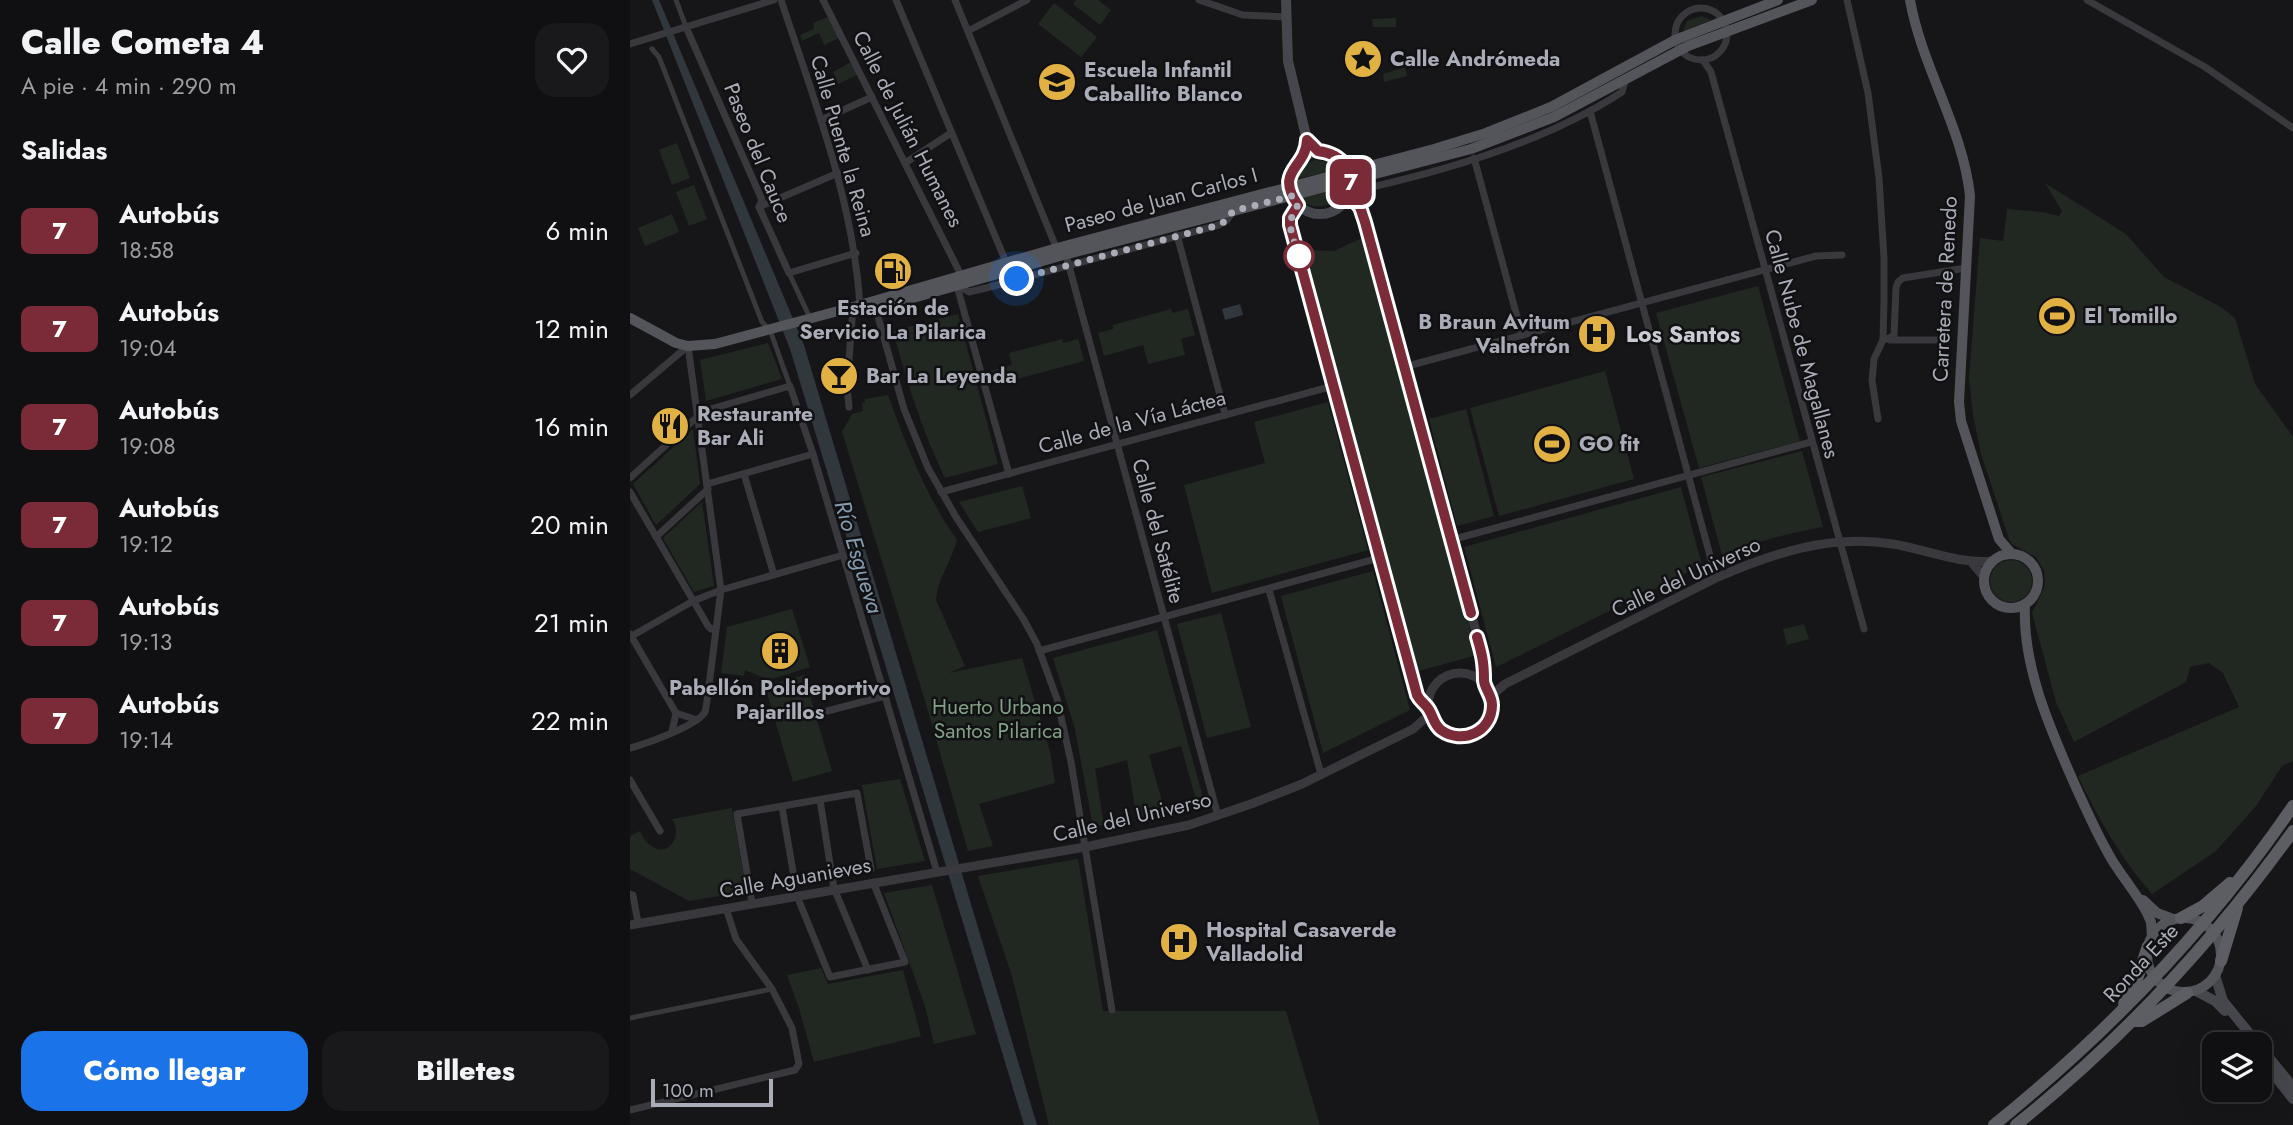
<!DOCTYPE html>
<html lang="es">
<meta charset="utf-8">
<style>
:root{--surface:#101012;--page:#19191b;--text:#f1f3f6;--muted:#9c9d9f;--line:#303032;--accent:#1a73e8}
body{margin:0;font-family:Jost,sans-serif;background:var(--page);color:var(--text);height:100vh;display:flex;flex-direction:column;font-size:26px;white-space:nowrap}
*{box-sizing:border-box;margin:0}
p{font-size:23px;color:var(--muted)}
.icon{flex:none;width:38px;height:38px;fill:none;stroke:currentColor;stroke-width:2;stroke-linecap:round;stroke-linejoin:round}
.map{position:relative;flex:1;overflow:hidden}
.sheet{display:flex;flex-direction:column;background:var(--surface);width:630px}
.sheet>*{flex:none}
.badge{padding:0 14px;border-radius:10px;font-size:24px;line-height:46px}
.fabs{position:absolute;left:1572px;top:1032px;display:grid;gap:14px}
.fabs a{display:grid;place-items:center;width:70px;height:70px;border-radius:14px;background:var(--surface);box-shadow:0 7px 28px #0002,0 0 0 2px var(--line);font-size:35px}
.scale{position:absolute;left:21px;bottom:18px;width:122px;box-sizing:border-box;padding-left:7px;border:4px solid #aaadb7;border-top:0;font-size:19px;line-height:24px;white-space:nowrap;color:#aaadb7;-webkit-text-stroke:5px #111113;paint-order:stroke}
.you{position:absolute;width:35px;height:35px;margin:-18px;border:5px solid #fff;border-radius:50%;background:#1a73e8;box-shadow:0 0 0 10px #1a73e833}
.map>.badge{position:absolute;translate:-50% -50%;box-shadow:0 0 0 4px #fff}
h2{padding:0 21px;font-size:26px;line-height:63px}
.round{display:grid;place-items:center;flex:none;width:74px;height:74px;border-radius:21px;background:var(--page)}
.headline{display:flex;align-items:center;justify-content:space-between;height:119px;padding:0 21px}
h1{font-size:33px;font-weight:800;line-height:52px}
.button{display:flex;gap:14px;margin-top:auto;padding:14px 21px}
.button a{flex:1;height:80px;border-radius:21px;background:var(--accent);color:#fff;font-size:28px;font-weight:800;line-height:80px;text-align:center}
.button a+a{background:var(--page);color:var(--text)}
ul{padding:0;list-style:none}
li{display:flex;align-items:center;gap:21px;height:98px;padding:0 21px}
li div{flex:1}
li b{display:block;font-size:26px}
li em{font-style:normal}
li .badge{min-width:77px;font-weight:700;text-align:center}
main{display:flex;flex:1;min-height:0}
.map>svg:first-child{display:block}
.green{fill:#212822}
.water{fill:#30373d}
.lines{fill:none;stroke-linecap:round;stroke-linejoin:round}
.pedestrian{stroke:#38383d;stroke-width:5}
.minor{stroke:#38383d;stroke-width:7}
.tertiary{stroke:#38383d;stroke-width:9}
.secondary{stroke:#46474d;stroke-width:10}
.primary{stroke:#54555b;stroke-width:10}
.trunk{stroke:#5c5e64;stroke-width:12}
.line-casing{stroke:#fff;stroke-width:16}
.line{stroke:#7a2b37;stroke-width:10}
.walk{stroke:#aaadb7;stroke-width:7;stroke-dasharray:0 12.6}
.stop-dot{fill:#fff;stroke:#7a2b37;stroke-width:3.5}
.labels{text-anchor:middle;dominant-baseline:central;stroke-width:5;stroke-linejoin:round;paint-order:stroke}
.poi-label{font-size:21px;font-weight:bold;fill:#aaadb7;stroke:#111113;text-anchor:start}
.street-label{font-size:21px;fill:#aaadb7;stroke:#111113}
.park-label{font-size:21px;fill:#82a085;stroke:#111113}
.neighbourhood-label{font-size:23px;font-weight:bold;fill:#caccd3;stroke:#111113}
.water-label{font-size:23px;font-style:italic;fill:#849aaf;stroke:#111113}
</style>
<main>
<section class="sheet">
<div class="headline"><div><h1>Calle Cometa 4</h1><p>A pie · 4 min · 290 m</p></div><a class="round"><svg class="icon" aria-label="heart" viewBox="0 0 24 24"><path d="M12 20l-8-8c-3-5 5-10 8-4 3-6 11-1 8 4z"/></svg></a></div>
<h2>Salidas</h2>
<ul>
<li><span class="badge" style="background:#7a2b37;color:#fff">7</span><div><b>Autobús</b><p>18:58</p></div><em>6 min</em></li>
<li><span class="badge" style="background:#7a2b37;color:#fff">7</span><div><b>Autobús</b><p>19:04</p></div><em>12 min</em></li>
<li><span class="badge" style="background:#7a2b37;color:#fff">7</span><div><b>Autobús</b><p>19:08</p></div><em>16 min</em></li>
<li><span class="badge" style="background:#7a2b37;color:#fff">7</span><div><b>Autobús</b><p>19:12</p></div><em>20 min</em></li>
<li><span class="badge" style="background:#7a2b37;color:#fff">7</span><div><b>Autobús</b><p>19:13</p></div><em>21 min</em></li>
<li><span class="badge" style="background:#7a2b37;color:#fff">7</span><div><b>Autobús</b><p>19:14</p></div><em>22 min</em></li>
</ul>
<div class="button"><a>Cómo llegar</a><a>Billetes</a></div>
</section>
<div class="map">
<svg width="1663" height="1125" viewBox="0 0 1663 1125">
<rect width="100%" height="100%" fill="#161618"/>
<g class="green">
<polygon points="446,0 468,0 481,10 470,25 443,4"/>
<polygon points="424,3 467,37 451,57 408,24"/>
<polygon points="1072,16 1081,20 1053,31 1057,21"/>
<polygon points="198,17 209,38 194,45 189,33 172,41 170,35 184,29 183,23"/>
<polygon points="766,18 766,27 743,27 742,19"/>
<polygon points="221,62 227,75 208,84 203,72"/>
<polygon points="775,67 777,76 754,82 753,74"/>
<polygon points="47,143 60,178 42,185 29,150"/>
<path d="M685,160l14,2 8,8 -41,9c2,-10 9,-15 19,-19z"/>
<path d="M1415,183l81,51 38,43 57,30 14,11 20,66 38,53v324l-11,5 -26,40 -40,45 -64,43c-31,-35 -54,-76 -74,-118l161,-69 -16,-34 -14,-10 -19,4 -4,15 -112,60 -18,-40 -24,-89 13,-27 -1,-16 -8,-13 -24,-13 -3,-5 -28,-85 -8,-39 -4,-37 11,-140 23,3 4,-32 35,3 17,4 3,-5z"/>
<polygon points="64,185 77,219 59,226 46,192"/>
<path d="M712,189l-7,13c-12,5 -25,8 -34,-4z"/>
<polygon points="42,214 49,232 15,246 8,228"/>
<polygon points="734,237 847,655 785,672 671,250 704,251"/>
<polygon points="1128,286 1170,441 1069,468 1026,313"/>
<polygon points="541,309 542,313 558,309 565,335 551,339 555,355 518,364 513,345 474,356 468,333 483,329 483,325"/>
<path d="M328,314l40,150 -53,14c-23,-47 -38,-96 -52,-147z"/>
<polygon points="432,339 433,343 448,339 454,361 364,385 360,371 382,365 379,353"/>
<polygon points="138,343 152,379 76,401 70,360"/>
<polygon points="975,371 1004,479 869,516 840,408"/>
<path d="M258,395c18,50 38,101 69,145 -5,20 -20,40 -21,60l29,66 -16,7 73,-15 28,94 5,31 -76,21 14,42 -25,5 -42,-147 -84,-272 10,-18 11,-3 -1,-8h3v-4z"/>
<polygon points="698,402 738,550 582,593 554,485 635,463 624,422"/>
<polygon points="836,409 864,516 827,526 799,419"/>
<polygon points="63,429 70,484 26,525 3,484"/>
<path d="M1172,451l21,76c-35,6 -68,15 -101,28l-21,-78z"/>
<polygon points="392,486 401,518 348,532 329,502"/>
<polygon points="1051,487 1072,565 866,667 834,547"/>
<polygon points="72,502 84,586 64,592 33,538"/>
<circle cx="1381" cy="581" r="21"/>
<polygon points="743,571 780,710 693,753 651,596"/>
<polygon points="162,609 180,667 139,680 115,670 114,676 91,673 97,627"/>
<polygon points="591,613 621,727 577,738 547,624"/>
<polygon points="1174,624 1179,639 1157,645 1153,629"/>
<polygon points="527,630 574,801 567,803 551,746 519,755 535,812 507,818 497,760 465,769 474,825 463,827 445,729 423,658"/>
<polygon points="174,675 202,771 163,782 135,686"/>
<polygon points="270,779 295,861 247,869 232,785"/>
<path d="M102,808l13,77 -7,8 -49,8 -59,-32v-33l10,-5c2,4 5,11 10,14 17,14 34,-8 22,-26z"/>
<polygon points="448,859 473,1011 656,1011 690,1125 419,1125 382,976 348,876"/>
<polygon points="302,885 346,1034 304,1044 295,1006 254,893"/>
<polygon points="191,968 198,984 273,970 291,1036 184,1062 169,1008 157,975"/>
</g>
<g class="water">
<polygon points="22,0 29,0 174,345 407,1125 394,1125 160,349"/>
<polygon points="610,304 613,315 595,320 592,309"/>
</g>
<g class="lines">
<g class="pedestrian">
<polyline points="46,0 56,27"/>
<polyline points="22,49 29,57 132,322 140,330 160,386"/>
<polyline points="159,273 180,318"/>
<polyline points="0,1018 142,989"/>
</g>
<g class="minor">
<path d="M151,0c33,100 72,199 79,305"/>
<polyline points="193,0 331,275"/>
<polyline points="266,0 376,262"/>
<polyline points="325,0 428,252"/>
<polyline points="569,0 613,15 656,17"/>
<polyline points="1217,0 1238,93 1249,178 1254,258 1254,302 1253,340 1244,359 1242,381 1248,419"/>
<polyline points="1457,0 1575,67 1663,128"/>
<circle cx="1071" cy="34" r="26"/>
<polyline points="56,27 132,200 129,207 159,273 226,253"/>
<polyline points="338,31 397,0"/>
<polyline points="0,44 144,0"/>
<polyline points="1073,60 1081,72 1234,629"/>
<polyline points="960,111 1086,578"/>
<polyline points="191,120 242,97"/>
<polyline points="844,158 892,335"/>
<polyline points="275,163 321,133"/>
<path d="M720,192c91,-20 194,-49 272,-100l4,-14"/>
<polyline points="129,207 208,173"/>
<polyline points="547,235 595,414"/>
<polyline points="436,255 588,816"/>
<polyline points="327,285 339,292 356,288 589,225 597,220 603,211"/>
<polyline points="327,286 379,474"/>
<polyline points="245,306 274,409 298,468 326,517 394,620 407,644 427,699 441,762 482,1010"/>
<polyline points="1253,340 1264,336 1266,288 1268,282 1273,278 1336,268"/>
<polyline points="1260,340 1314,340"/>
<polyline points="774,367 1186,256 1212,255"/>
<polyline points="0,395 58,346"/>
<polyline points="219,407 217,386 223,307"/>
<polyline points="67,413 160,386 183,454 255,696 197,711"/>
<polyline points="114,474 144,575"/>
<polyline points="0,478 67,417"/>
<polyline points="77,484 183,454"/>
<polyline points="0,492 78,626 81,629 86,628"/>
<polyline points="311,492 703,386"/>
<polyline points="26,537 78,489"/>
<polyline points="821,540 1181,442"/>
<polyline points="639,590 691,774"/>
<polyline points="0,634 46,713 42,732"/>
<polyline points="0,637 63,601 91,590 213,555"/>
<polyline points="409,651 749,558"/>
<polyline points="255,696 307,872"/>
<polyline points="46,713 67,720"/>
<path d="M0,748c15,-4 67,-22 75,-36 1,-3 1,-7 2,-11l14,-111 -33,-244"/>
<polyline points="0,780 30,831"/>
<polyline points="190,800 204,889"/>
<polyline points="152,807 165,883"/>
<polyline points="206,893 238,970"/>
<polyline points="0,894 3,895 8,923"/>
<polyline points="167,896 200,977 275,962 243,882"/>
<polyline points="122,903 107,814 227,793 241,869"/>
<polyline points="0,1110 165,1070 169,1064 162,1028 142,989 106,939 96,908"/>
</g>
<g class="tertiary">
<polyline points="719,195 730,207 735,222 854,661 856,673 853,682"/>
<polyline points="668,205 660,218 660,225 784,686 791,703 798,708"/>
<polyline points="1343,564 1354,577"/>
<circle cx="830" cy="705" r="32"/>
<path d="M861,696l14,-12 211,-106c57,-25 114,-44 177,-34 31,5 69,21 99,17"/>
<polyline points="0,925 455,847 559,825 621,804 672,784 783,729 800,714"/>
</g>
<g class="secondary">
<polyline points="656,0 658,61 677,140 675,155"/>
<circle cx="690" cy="183" r="31"/>
<polyline points="1585,975 1593,1001 1663,1087"/>
<polyline points="1566,991 1585,1001 1595,1011"/>
<polyline points="1629,1056 1663,1099"/>
</g>
<g class="primary">
<path d="M1280,0c12,68 53,128 60,196l-11,206 2,19 38,118 13,15"/>
<polyline points="243,305 262,304 430,256 841,149 924,117 1058,46 1182,0"/>
<polyline points="0,318 46,343 58,346 85,344 223,307 427,248 804,149 856,133 921,107 1045,40 1148,0"/>
<circle cx="1381" cy="581" r="27"/>
<path d="M1395,604c-3,62 25,124 49,179 12,26 23,52 38,77 11,18 25,34 35,53l4,9 1,15"/>
<polyline points="1513,900 1527,913 1543,919"/>
<circle cx="1554" cy="955" r="37"/>
</g>
<g class="trunk">
<polyline points="1551,918 1573,906 1600,883"/>
<polyline points="1591,961 1607,908"/>
<polyline points="1494,1004 1507,979 1518,946"/>
<polyline points="1504,1021 1512,1021 1557,993"/>
<path d="M1364,1125c114,-92 216,-198 299,-319"/>
<path d="M1386,1125c106,-85 198,-184 277,-294"/>
</g>
</g>
<g class="lines">
<defs>
<path id="line" d="M841,613l-106,-391 -5,-15 -11,-12c5,-24 -6,-41 -31,-44l-11,-11c-1,29 -33,30 -9,65l-8,13v7l127,470c3,6 6,7 10,12 6,7 6,17 14,23 21,15 51,2 51,-25 0,-10 -8,-17 -8,-25 0,-18 -2,-26 -7,-43"/>
</defs>
<use href="#line" class="line-casing"/>
<use href="#line" class="line"/>
<path class="walk" d="M387,279l202,-54 8,-5 6,-9 59,-15 6,9c-14,19 -5,31 1,51"/>
</g>
<defs>
<symbol id="sight-disc" viewBox="-11 -11 22 22"><circle r="9.5" fill="#e2b144" stroke="#111113"/><path d="M0-6L1.8-2.2L6-1.7L2.9 1.2L3.7 5.4L0 3.3L-3.7 5.4L-2.9 1.2L-6-1.7L-1.8-2.2Z" fill="#111"/></symbol>
<symbol id="school-disc" viewBox="-11 -11 22 22"><circle r="9.5" fill="#e2b144" stroke="#111113"/><path d="M0-5L7-2L0 1L-7-2ZM-4 1L0 2.5L4 1V4Q0 6-4 4Z" fill="#111"/></symbol>
<symbol id="fuel-disc" viewBox="-11 -11 22 22"><circle r="9.5" fill="#e2b144" stroke="#111113"/><path d="M-5.5-6h7V0h2V4h1.3V-2.5L3-4.5l.8-.8L6-3V5H2.5V1h-1V6h-7ZM-4.2-4.7v3.2H.2V-4.7Z" fill="#111"/></symbol>
<symbol id="stadium-disc" viewBox="-11 -11 22 22"><circle r="9.5" fill="#e2b144" stroke="#111113"/><path d="M0-5a6.5 5 0 1 0 0 10a6.5 5 0 1 0 0-10ZM-3.5-1.8h7v3.6h-7Z" fill="#111"/></symbol>
<symbol id="hospital-disc" viewBox="-11 -11 22 22"><circle r="9.5" fill="#e2b144" stroke="#111113"/><path d="M-5-5h3v3.5h4V-5h3V5h-3V1.5h-4V5h-3Z" fill="#111"/></symbol>
<symbol id="bar-disc" viewBox="-11 -11 22 22"><circle r="9.5" fill="#e2b144" stroke="#111113"/><path d="M-6-5H6L.8 .8V4.5H3.5V6h-7V4.5H-.8V.8Z" fill="#111"/></symbol>
<symbol id="restaurant-disc" viewBox="-11 -11 22 22"><circle r="9.5" fill="#e2b144" stroke="#111113"/><path d="M-5-6h1v4h1v-4h1v4h1v-4h1v5L-1.5 .5V6h-2V.5L-5-1ZM5-6V6H3V1.5H1.5Q1.5-4 5-6Z" fill="#111"/></symbol>
<symbol id="building-disc" viewBox="-11 -11 22 22"><circle r="9.5" fill="#e2b144" stroke="#111113"/><path d="M-4-6H4V6H1V3H-1V6H-4ZM-2.5-4.3h1.7v1.8h-1.7ZM.8-4.3h1.7v1.8H.8ZM-2.5-1h1.7V.8h-1.7ZM.8-1h1.7V.8H.8Z" fill="#111"/></symbol>
</defs>
<g fill-rule="evenodd">
<use href="#sight-disc" x="711" y="37" width="44" height="44"/>
<use href="#school-disc" x="405" y="60" width="44" height="44"/>
<use href="#fuel-disc" x="241" y="249" width="44" height="44"/>
<use href="#stadium-disc" x="1405" y="294" width="44" height="44"/>
<use href="#hospital-disc" x="945" y="312" width="44" height="44"/>
<use href="#bar-disc" x="187" y="354" width="44" height="44"/>
<use href="#restaurant-disc" x="18" y="404" width="44" height="44"/>
<use href="#stadium-disc" x="900" y="422" width="44" height="44"/>
<use href="#building-disc" x="128" y="629" width="44" height="44"/>
<use href="#hospital-disc" x="527" y="920" width="44" height="44"/>
</g>
<circle class="stop-dot" cx="669" cy="256" r="14"/>
<g class="labels">
<g class="poi-label">
<text x="760" y="59">Calle Andrómeda</text>
<text x="454" y="70">Escuela Infantil<tspan x="454" dy="24">Caballito Blanco</tspan></text>
<text x="263" y="308" text-anchor="middle">Estación de<tspan x="263" dy="24">Servicio La Pilarica</tspan></text>
<text x="1454" y="316">El Tomillo</text>
<text x="940" y="322" text-anchor="end">B Braun Avitum<tspan x="940" dy="24">Valnefrón</tspan></text>
<text x="236" y="376">Bar La Leyenda</text>
<text x="67" y="414">Restaurante<tspan x="67" dy="24">Bar Ali</tspan></text>
<text x="949" y="444">GO fit</text>
<text x="150" y="688" text-anchor="middle">Pabellón Polideportivo<tspan x="150" dy="24">Pajarillos</tspan></text>
<text x="576" y="930">Hospital Casaverde<tspan x="576" dy="24">Valladolid</tspan></text>
</g>
<g class="street-label">
<text transform="translate(278 129) rotate(63)">Calle de Julián Humanes</text>
<text transform="translate(213 146) rotate(74)">Calle Puente la Reina</text>
<text transform="translate(128 153) rotate(68)">Paseo del Cauce</text>
<text transform="translate(531 200) rotate(-15)">Paseo de Juan Carlos I</text>
<text transform="translate(1315 289) rotate(-87)">Carretera de Renedo</text>
<text transform="translate(1172 344) rotate(75)">Calle Nube de Magallanes</text>
<text transform="translate(502 422) rotate(-15)">Calle de la Vía Láctea</text>
<text transform="translate(528 531) rotate(75)">Calle del Satélite</text>
<text transform="translate(1056 577) rotate(-25)">Calle del Universo</text>
<text transform="translate(502 817) rotate(-13)">Calle del Universo</text>
<text transform="translate(165 878) rotate(-10)">Calle Aguanieves</text>
<text transform="translate(1511 963) rotate(-47)">Ronda Este</text>
</g>
<g class="park-label">
<text x="368" y="707">Huerto Urbano<tspan x="368" dy="24">Santos Pilarica</tspan></text>
</g>
<g class="neighbourhood-label">
<text x="1053" y="334">Los Santos</text>
</g>
<g class="water-label">
<text transform="translate(229 557) rotate(73)">Río Esgueva</text>
</g>
</g>
</svg>
<div class="fabs">
<a><svg class="icon" aria-label="layers" viewBox="0 0 24 24"><path d="M12 4l9 5-9 5-9-5zM3 14l9 5 9-5"/></svg></a>
</div>
<div class="scale">100 m</div>
<div class="you" style="left:387px;top:279px"></div>
<b class="badge" style="left:721px;top:182px;background:#7a2b37;color:#fff">7</b>
</div>
</main>
